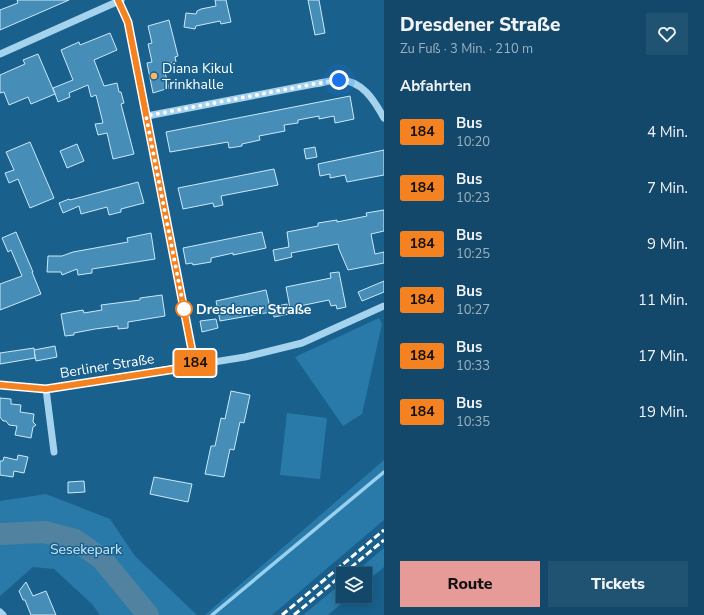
<!DOCTYPE html>
<html lang="de">
<meta charset="utf-8">
<style>
:root{--surface:#13486a;--page:#205272;--text:#f1f3f6;--muted:#9db2c1;--line:#32607e;--accent:#e69b98}
body{margin:0;font-family:"Nunito Sans",sans-serif;background:var(--page);color:var(--text);height:100vh;display:flex;flex-direction:column;font-size:15px;white-space:nowrap}
*{box-sizing:border-box;margin:0}
p{font-size:13px;color:var(--muted)}
.icon{flex:none;width:22px;height:22px;fill:none;stroke:currentColor;stroke-width:2;stroke-linecap:round;stroke-linejoin:round}
.map{position:relative;flex:1;overflow:hidden}
.details{display:flex;flex-direction:column;background:var(--surface);width:320px}
.details>*{flex:none}
.badge{padding:0 8px;border-radius:3px;font-size:14px;line-height:26px}
.tools{position:absolute;left:336px;top:567px;display:grid;gap:8px}
.tools a{display:grid;place-items:center;width:36px;height:36px;border-radius:0px;background:var(--surface);box-shadow:0 2px 10px #0003,0 0 0 1px var(--line);font-size:20px}
.you{position:absolute;width:20px;height:20px;margin:-10px;border:3px solid #fff;border-radius:50%;background:#1a73e8;box-shadow:0 0 0 6px #1a73e833}
.map>.badge{position:absolute;translate:-50% -50%;box-shadow:0 0 0 2px #fff}
h2{padding:0 16px;font-size:15px;line-height:36px}
.round{display:grid;place-items:center;flex:none;width:42px;height:42px;border-radius:0px;background:var(--page)}
.overview{display:flex;align-items:center;justify-content:space-between;height:68px;padding:0 16px}
h1{font-size:19px;font-weight:800;line-height:30px}
.cta{display:flex;gap:8px;margin-top:auto;padding:8px 16px}
.cta a{flex:1;height:46px;border-radius:0px;background:var(--accent);color:#111;font-size:16px;font-weight:800;line-height:46px;text-align:center}
.cta a+a{background:var(--page);color:var(--text)}
ul{padding:0;list-style:none}
li{display:flex;align-items:center;gap:12px;height:56px;padding:0 16px}
li div{flex:1}
li b{display:block;font-size:15px}
li em{font-style:normal}
li .badge{min-width:44px;font-weight:700;text-align:center}
main{display:flex;flex:1;min-height:0}
.map>svg:first-child{display:block}
.green{fill:#297aa9}
.lines{fill:none;stroke-linecap:round;stroke-linejoin:round}
.stream{stroke:#98d1f0;stroke-width:3.5}
.river{stroke:#5183a1;stroke-width:22}
.building{fill:#468db7;stroke:#cbe9fa}
.minor{stroke:#a5d3ee;stroke-width:7}
.rail{stroke:#fff;stroke-width:3;stroke-dasharray:7 3;stroke-linecap:butt}
.line-casing{stroke:#fff;stroke-width:9}
.line{stroke:#f58220;stroke-width:6}
.walk{stroke:#fff;stroke-width:4;stroke-dasharray:0 7.2}
.poi-dot{fill:#ffb662;stroke:#19608d;stroke-width:1.5}
.stop-dot{fill:#fff;stroke:#f58220;stroke-width:2}
.labels{text-anchor:middle;dominant-baseline:central;stroke-width:3;stroke-linejoin:round;paint-order:stroke}
.poi-label{font-size:14px;fill:#fff;stroke:#19608d;text-anchor:start}
.stop-label{font-size:14px;font-weight:bold;fill:#fff;stroke:#19608d;text-anchor:start}
.street-label{font-size:14px;fill:#fff;stroke:#19608d}
.park-label{font-size:14px;fill:#cbe9fa;stroke:#19608d}
</style>
<main>
<div class="map">
<svg width="384" height="615" viewBox="0 0 384 615">
<rect width="100%" height="100%" fill="#19608d"/>
<g class="green">
<polygon points="379,318 382,324 362,414 343,426 295,357"/>
<polygon points="287,413 327,418 320,479 280,475"/>
<polygon points="384,460 384,520 272,615 205,615"/>
<polygon points="46,494 110,519 135,556 197,615 100,615 92,604 54,569 33,567 0,596 0,501"/>
<polygon points="384,548 384,567 365,583 365,574 353,574"/>
<polygon points="343,582 343,596 350,596 328,615 303,615"/>
</g>
<g class="lines">
<polyline class="stream" points="212,615 384,472"/>
<polyline class="river" points="0,534 44,532 75,540 102,559 148,615"/>
</g>
<g class="building">
<polygon points="17,0 69,0 0,30 0,10 18,3"/>
<polygon points="215,0 226,0 231,22 221,24 220,21 196,26 195,29 184,27 186,13 196,14 197,11 201,9 216,6"/>
<polygon points="308,0 319,0 325,33 315,35"/>
<polygon points="169,20 178,56 175,57 176,62 163,65 169,88 153,93 147,63 152,62 148,44 152,43 148,26"/>
<polygon points="110,33 117,50 94,60 104,86 117,83 119,92 121,92 124,103 121,104 134,154 113,159 107,133 98,135 95,124 103,123 96,95 91,97 88,85 69,93 70,97 58,102 53,88 73,80 61,50 79,42 80,45"/>
<polygon points="38,54 55,94 31,104 28,97 9,105 4,92 0,93 0,75 25,64 23,60"/>
<polygon points="350,96 354,119 335,123 334,116 319,119 319,116 298,120 298,123 284,125 285,131 259,136 260,140 242,144 242,146 229,148 228,142 170,152 166,132"/>
<polygon points="30,142 54,198 30,208 18,179 9,183 5,173 14,170 6,152"/>
<polygon points="77,144 84,161 67,168 60,151"/>
<polygon points="315,147 317,157 306,159 304,149"/>
<polygon points="384,150 384,175 347,182 345,175 330,178 330,174 320,176 318,164"/>
<polygon points="274,169 278,185 221,196 223,205 214,207 213,203 183,209 178,188"/>
<polygon points="138,182 144,203 121,209 121,212 109,215 107,207 81,214 79,206 63,213 59,203 69,199 70,200"/>
<polygon points="384,210 384,231 371,234 375,254 384,252 384,263 348,270 339,249 338,244 291,253 292,257 275,261 273,250 289,247 287,232 318,226 318,223 337,220 337,222 367,216 366,213"/>
<polygon points="16,232 33,272 32,272 41,294 0,310 0,284 22,276 11,250 8,252 2,238"/>
<polygon points="262,232 266,248 233,255 233,253 211,258 211,262 193,265 192,263 186,264 183,248"/>
<polygon points="151,233 155,259 92,269 92,273 78,275 77,269 62,275 61,272 47,272 48,256 62,256 73,252 128,242 127,238"/>
<polygon points="339,272 346,307 337,309 336,305 331,306 329,300 290,308 286,287 331,278 330,273"/>
<polygon points="384,281 384,292 362,301 358,292"/>
<polygon points="266,290 271,312 220,321 216,301"/>
<polygon points="162,295 165,316 128,322 128,328 118,329 118,326 95,329 74,333 74,335 65,336 61,314 83,310 84,313 102,310 101,305 140,300 140,298"/>
<polygon points="287,304 289,314 274,317 272,307"/>
<polygon points="216,319 218,328 202,332 200,321"/>
<polygon points="55,346 57,357 36,361 34,350"/>
<polygon points="34,348 35,358 0,364 0,353"/>
<polygon points="231,391 250,395 244,423 240,422 234,450 230,449 224,477 205,474 211,446 215,446 221,418 225,419"/>
<polygon points="0,398 11,399 11,404 21,405 20,412 34,414 33,422 36,425 33,427 31,438 15,435 17,426 9,425 6,421 3,421 0,417"/>
<polygon points="18,455 28,457 24,473 14,471 13,477 0,475 0,461 3,461 4,457 17,460"/>
<polygon points="154,477 192,484 188,502 150,494"/>
<polygon points="84,481 85,492 68,493 68,482"/>
<polygon points="26,582 33,596 46,591 56,615 31,615 25,600 23,600 19,591"/>
</g>
<g class="lines">
<g class="minor">
<polyline points="118,0 128,22 195,366"/>
<polyline points="0,54 121,0"/>
<path d="M147,116l167,-32c8,-1 17,-4 25,-4 23,0 35,20 45,38"/>
<polyline points="0,385 46,389 245,357 302,343 384,306"/>
<polyline points="46,389 54,452"/>
<polyline points="0,612 3,615"/>
</g>
<g class="rail">
<polyline points="343,574 384,540"/>
<polyline points="282,615 384,530"/>
<polyline points="294,615 343,574"/>
</g>
</g>
<g class="lines">
<defs>
<polyline id="line" points="0,385 46,389 195,366 128,22 118,0"/>
</defs>
<use href="#line" class="line-casing"/>
<use href="#line" class="line"/>
<polyline class="walk" points="184,309 146,116 314,84 339,80"/>
</g>
<circle class="poi-dot" cx="154" cy="76" r="4"/>
<circle class="stop-dot" cx="184" cy="309" r="8"/>
<g class="labels">
<g class="poi-label">
<text x="162" y="68">Diana Kikul<tspan x="162" dy="16">Trinkhalle</tspan></text>
</g>
<g class="stop-label">
<text x="196" y="309">Dresdener Straße</text>
</g>
<g class="street-label">
<text transform="translate(107 366) rotate(-9)">Berliner Straße</text>
</g>
<g class="park-label">
<text x="86" y="549">Sesekepark</text>
</g>
</g>
</svg>
<div class="tools">
<a><svg class="icon" aria-label="layers" viewBox="0 0 24 24"><path d="M12 4l9 5-9 5-9-5zM3 14l9 5 9-5"/></svg></a>
</div>
<div class="you" style="left:339px;top:80px"></div>
<b class="badge" style="left:195px;top:363px;background:#f58220;color:#111">184</b>
</div>
<section class="details">
<div class="overview"><div><h1>Dresdener Straße</h1><p>Zu Fuß · 3 Min. · 210 m</p></div><a class="round"><svg class="icon" aria-label="heart" viewBox="0 0 24 24"><path d="M12 20l-8-8c-3-5 5-10 8-4 3-6 11-1 8 4z"/></svg></a></div>
<h2>Abfahrten</h2>
<ul>
<li><span class="badge" style="background:#f58220;color:#111">184</span><div><b>Bus</b><p>10:20</p></div><em>4 Min.</em></li>
<li><span class="badge" style="background:#f58220;color:#111">184</span><div><b>Bus</b><p>10:23</p></div><em>7 Min.</em></li>
<li><span class="badge" style="background:#f58220;color:#111">184</span><div><b>Bus</b><p>10:25</p></div><em>9 Min.</em></li>
<li><span class="badge" style="background:#f58220;color:#111">184</span><div><b>Bus</b><p>10:27</p></div><em>11 Min.</em></li>
<li><span class="badge" style="background:#f58220;color:#111">184</span><div><b>Bus</b><p>10:33</p></div><em>17 Min.</em></li>
<li><span class="badge" style="background:#f58220;color:#111">184</span><div><b>Bus</b><p>10:35</p></div><em>19 Min.</em></li>
</ul>
<div class="cta"><a>Route</a><a>Tickets</a></div>
</section>
</main>
